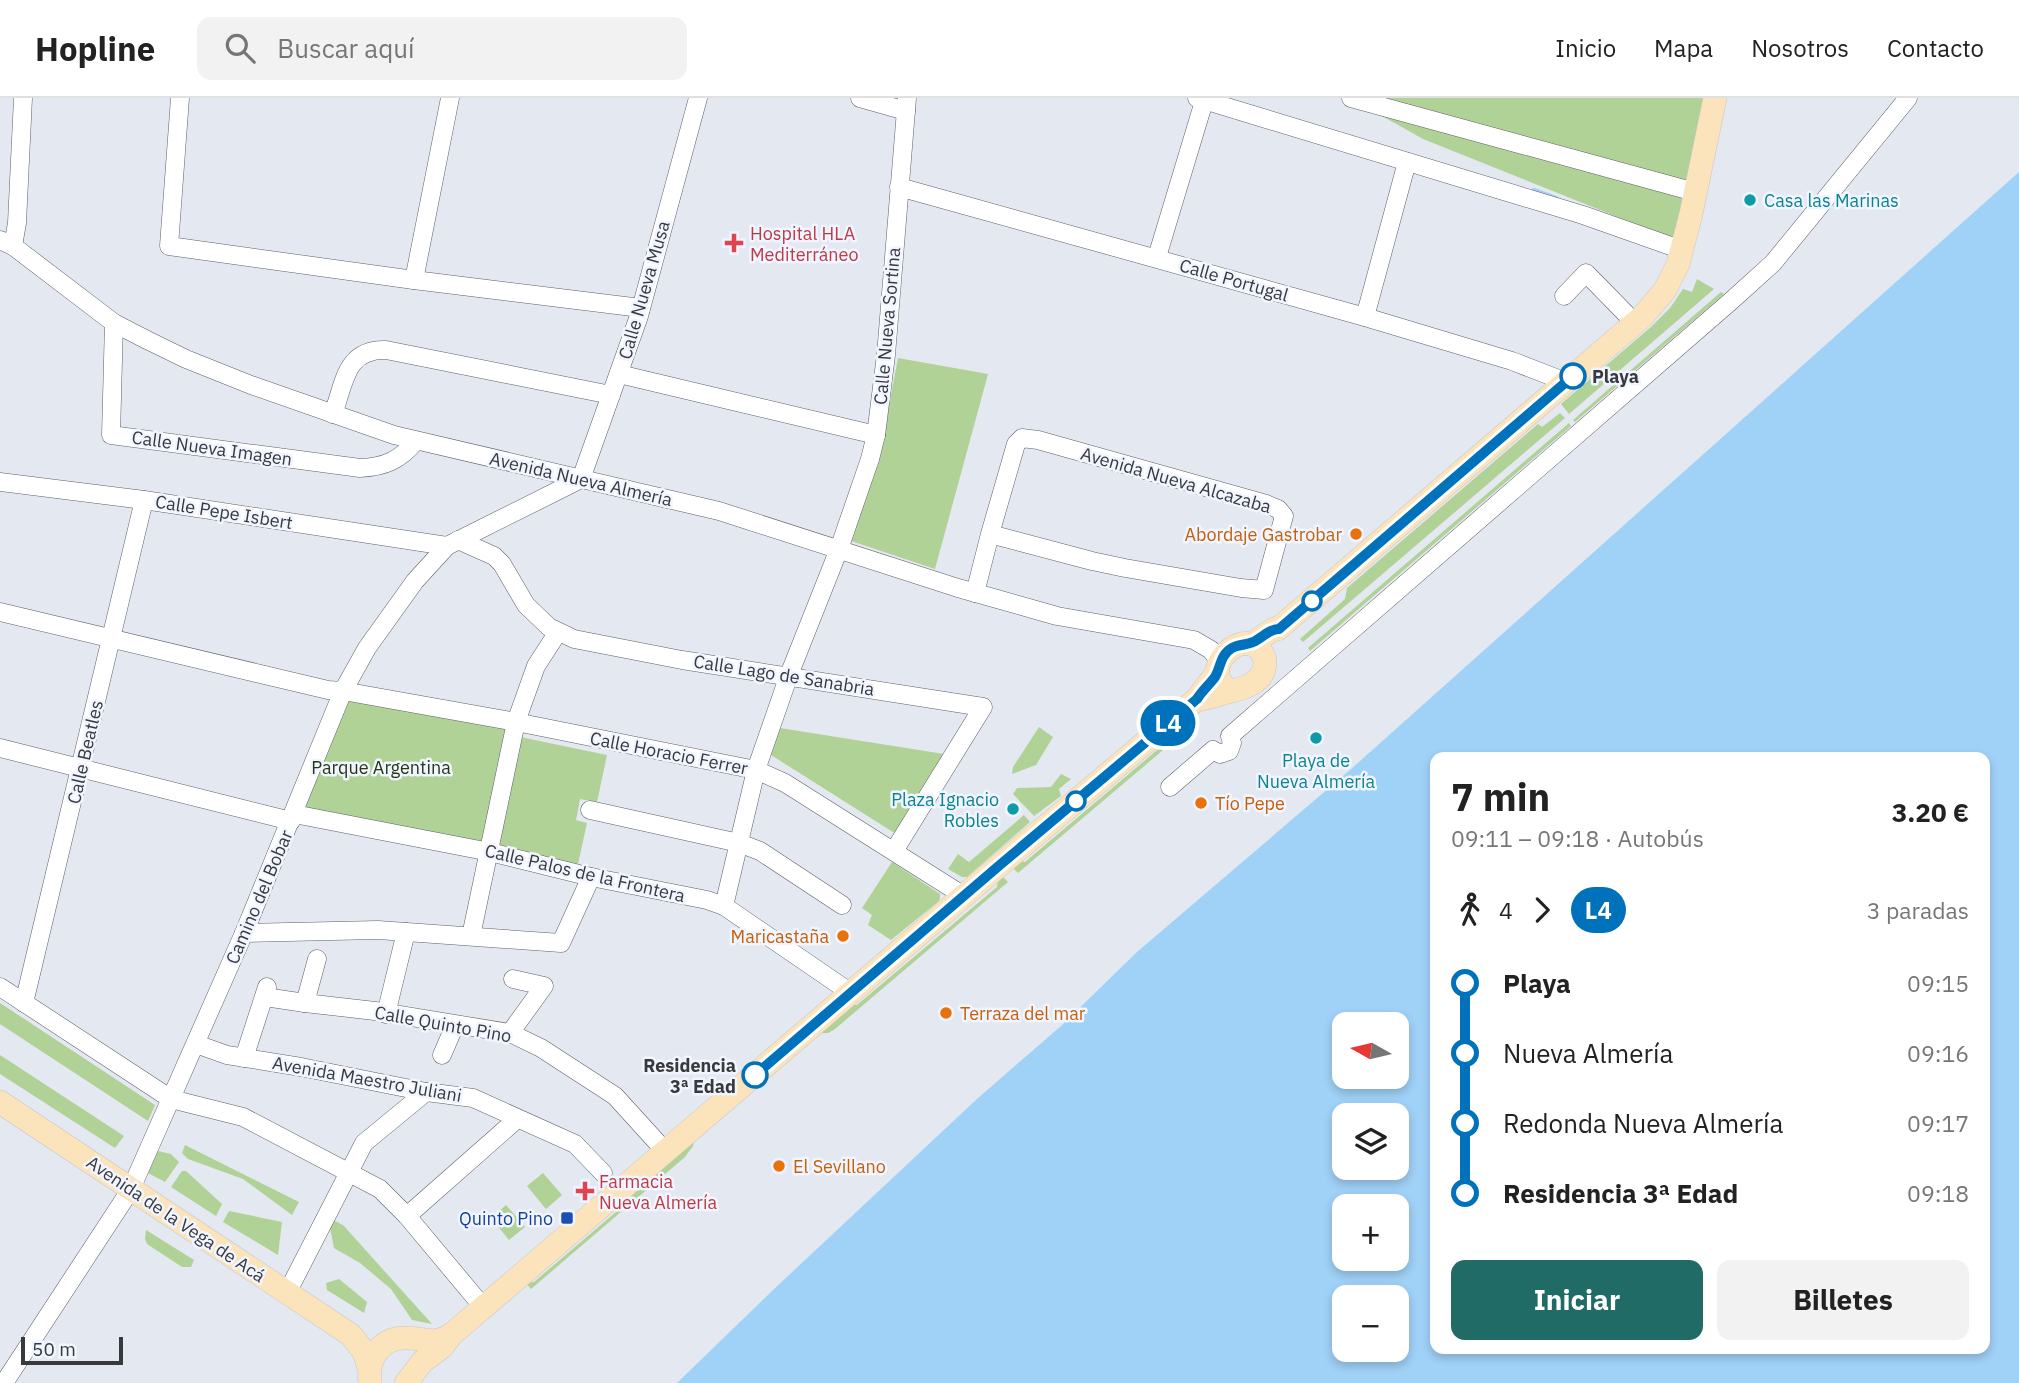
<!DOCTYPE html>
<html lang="es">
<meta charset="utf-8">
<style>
:root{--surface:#fff;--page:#f2f2f2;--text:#222;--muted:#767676;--line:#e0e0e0;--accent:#206b66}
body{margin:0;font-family:"IBM Plex Sans",sans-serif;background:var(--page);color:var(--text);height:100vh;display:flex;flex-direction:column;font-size:26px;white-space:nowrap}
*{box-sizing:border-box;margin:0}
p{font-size:23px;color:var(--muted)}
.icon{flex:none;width:38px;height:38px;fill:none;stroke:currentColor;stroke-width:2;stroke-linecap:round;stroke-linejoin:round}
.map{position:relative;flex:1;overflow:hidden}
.panel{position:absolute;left:1430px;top:654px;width:560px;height:602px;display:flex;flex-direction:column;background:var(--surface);border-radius:14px;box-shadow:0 4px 10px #0003}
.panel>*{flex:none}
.badge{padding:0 14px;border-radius:23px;font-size:24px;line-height:46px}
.needle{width:46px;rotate:278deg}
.controls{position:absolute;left:1332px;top:914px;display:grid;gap:14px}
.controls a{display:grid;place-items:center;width:77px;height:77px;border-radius:14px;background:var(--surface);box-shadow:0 4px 10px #0003;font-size:35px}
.scale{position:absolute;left:21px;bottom:18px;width:102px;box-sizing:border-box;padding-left:7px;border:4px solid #38393d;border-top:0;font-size:19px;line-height:24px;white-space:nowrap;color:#38393d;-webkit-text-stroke:5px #f1f5ff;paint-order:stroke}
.map>.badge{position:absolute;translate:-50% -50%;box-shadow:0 0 0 4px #fff}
.legs{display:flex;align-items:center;gap:10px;height:77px;padding:0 21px;font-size:23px}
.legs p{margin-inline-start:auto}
.overview{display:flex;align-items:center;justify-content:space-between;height:119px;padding:0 21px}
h1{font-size:38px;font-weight:700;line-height:52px}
.primary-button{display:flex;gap:14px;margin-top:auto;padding:14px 21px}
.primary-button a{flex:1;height:80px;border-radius:14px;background:var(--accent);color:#fff;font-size:28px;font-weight:700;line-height:80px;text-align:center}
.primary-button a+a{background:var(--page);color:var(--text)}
ul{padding:0 21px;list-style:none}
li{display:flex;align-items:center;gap:24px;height:70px;font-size:26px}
li i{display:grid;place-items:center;width:10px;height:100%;margin:0 9px;background:currentColor}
li i::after{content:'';width:18px;height:18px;margin:-9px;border:5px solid;border-radius:50%;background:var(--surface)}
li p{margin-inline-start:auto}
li:first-child i{background:linear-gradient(#0000 50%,currentColor 0)}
li:last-child i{background:linear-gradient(currentColor 50%,#0000 0)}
header{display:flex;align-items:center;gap:42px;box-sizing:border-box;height:98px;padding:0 35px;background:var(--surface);border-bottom:2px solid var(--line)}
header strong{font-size:33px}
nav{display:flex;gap:38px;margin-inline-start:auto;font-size:24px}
.search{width:490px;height:63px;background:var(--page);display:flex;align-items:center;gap:18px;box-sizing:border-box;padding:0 24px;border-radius:14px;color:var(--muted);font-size:26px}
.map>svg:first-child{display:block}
.green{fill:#b0d297}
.water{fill:#a0d1f7;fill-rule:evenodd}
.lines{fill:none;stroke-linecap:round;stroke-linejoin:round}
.stream{stroke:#a0d1f7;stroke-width:4.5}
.minor-casing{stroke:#5d6068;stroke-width:19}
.major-casing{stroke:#c7c8c9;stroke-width:24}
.minor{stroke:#fff;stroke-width:18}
.major{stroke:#fbe3bb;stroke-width:23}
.line-1-casing{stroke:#fff;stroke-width:16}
.line-1{stroke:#0072bc;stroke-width:10}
.culture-dot{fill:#0f9aa8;stroke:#f1f5ff;stroke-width:2.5}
.health-dot{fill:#e0444e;stroke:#f1f5ff;stroke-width:2.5}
.stop-1-dot{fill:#fff;stroke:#0072bc;stroke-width:3.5}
.food-dot{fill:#e8710a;stroke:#f1f5ff;stroke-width:2.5}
.transit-dot{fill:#1a4fb4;stroke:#f1f5ff;stroke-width:2.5}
.labels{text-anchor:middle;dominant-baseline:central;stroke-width:5;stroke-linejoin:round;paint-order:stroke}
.culture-label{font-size:18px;fill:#0d838f;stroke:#f1f5ff;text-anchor:start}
.health-label{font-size:18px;fill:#be3a42;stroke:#f1f5ff;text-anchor:start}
.street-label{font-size:18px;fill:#38393d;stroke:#f1f5ff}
.stop-label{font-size:18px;font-weight:bold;fill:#38393d;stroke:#f1f5ff;text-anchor:start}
.food-label{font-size:18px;fill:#c56008;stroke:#f1f5ff;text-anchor:start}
.park-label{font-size:18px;fill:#253815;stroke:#f1f5ff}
.transit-label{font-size:18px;fill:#164399;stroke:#f1f5ff;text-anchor:end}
</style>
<header>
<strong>Hopline</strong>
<div class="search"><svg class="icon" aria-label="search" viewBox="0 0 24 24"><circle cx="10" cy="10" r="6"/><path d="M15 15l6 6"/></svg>Buscar aquí</div>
<nav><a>Inicio</a><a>Mapa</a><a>Nosotros</a><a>Contacto</a></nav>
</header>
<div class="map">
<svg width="2019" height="1285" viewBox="0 0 2019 1285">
<rect width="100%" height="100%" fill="#e4e8f1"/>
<g class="green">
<polygon points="1350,0 1705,0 1675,142 1423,41"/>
<polygon points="1697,181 1714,191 1569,316 1561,306 1651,229 1670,210 1683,191 1692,194"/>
<polygon points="1721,194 1724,196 1575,324 1573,322"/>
<polygon points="898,260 988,276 935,471 851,443 880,355"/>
<polygon points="1560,315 1565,320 1303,544 1300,541 1345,501 1347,490 1538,326 1542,329"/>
<polygon points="1569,325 1571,328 1310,553 1308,550"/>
<polygon points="355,600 507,631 506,636 607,657 597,704 580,701 576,722 587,725 578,766 301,712 346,603 352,604"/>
<polygon points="1039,629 1053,639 1036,667 1012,676 1013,669"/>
<polygon points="780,630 944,656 896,736 771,657"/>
<polygon points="1175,632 1174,640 1169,647 1018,775 1012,769 1019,763 1025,764 1169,642 1170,636"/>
<polygon points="1061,676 1071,681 1059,691 1061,698 1034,718 1013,696 1017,690 1051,689"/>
<polygon points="1024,717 1030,724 967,779 962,779 948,771 958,756 969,764"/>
<polygon points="892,764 940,796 940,799 939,803 891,842 868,827 872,817 862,810"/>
<polygon points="1002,778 1008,784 835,931 828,935 819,935 851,907 857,907 997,789 998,782"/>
<polygon points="0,905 155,1007 148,1023 0,926"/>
<polygon points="0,957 124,1038 115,1050 0,976"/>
<polygon points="695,1040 693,1048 685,1059 531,1191 526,1185 534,1184 623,1108 623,1101"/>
<polygon points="185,1047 299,1104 292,1117 243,1081 188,1061 182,1055"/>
<polygon points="158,1053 171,1056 179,1064 165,1084 148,1075"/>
<polygon points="182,1073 186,1073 222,1106 216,1118 171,1089"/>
<polygon points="543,1075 562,1097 546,1111 527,1088"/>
<polygon points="506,1107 525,1129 509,1142 491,1120"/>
<polygon points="229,1113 282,1124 278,1157 223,1124"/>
<polygon points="333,1122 343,1127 432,1226 412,1222 391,1191 360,1165 334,1150 330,1130"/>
<polygon points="146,1132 194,1162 191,1169 182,1169 147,1146 145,1141"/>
<polygon points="339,1181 367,1204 364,1215 327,1192 326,1185"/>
</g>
<path class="water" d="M2019,74v1211h-1342l96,-93 204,-191 84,-73 76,-74 213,-182zM1435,660h549v591h-549zM1344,926h52v52h-52zM1344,1017h52v52h-52zM1344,1108h52v52h-52zM1344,1199h52v52h-52z"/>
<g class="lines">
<polyline class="stream" points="1534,92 1556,100"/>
<defs>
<g id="minor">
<polyline points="180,0 169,148 414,182 641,210"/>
<polyline points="860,0 906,13"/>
<polyline points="1197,0 1583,117 1682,152"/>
<polyline points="1351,0 1695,94"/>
<polyline points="899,89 1365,219 1512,263 1566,284"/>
<polyline points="0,142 13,148 114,225 147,242 186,261 251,287 394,337 719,413 958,490 1057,518 1194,542 1211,552 1220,564"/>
<polyline points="13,148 17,125 23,0"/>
<polyline points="1157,159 1205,0"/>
<polyline points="414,182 450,0"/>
<polyline points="1564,198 1586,175 1635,225"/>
<polyline points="1365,219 1407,64"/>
<path d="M114,225l-3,112 249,33c25,-1 40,-8 56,-27"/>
<polyline points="619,276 876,337"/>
<path d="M333,316c12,-32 12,-65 53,-64l225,45"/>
<polyline points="0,384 144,402 447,448"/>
<polyline points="458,442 494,458 502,466 526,507 549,529 574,541 682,562 983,609 894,753"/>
<polyline points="975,495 990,436 1016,346 1022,340 1038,342 1266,406 1278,411 1284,418 1264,492 1241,490 1125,470 1092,463 990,436"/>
<polyline points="0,514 328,592 343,593 516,624 756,672 785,685 964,798"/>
<polyline points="0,650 291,723"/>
<polyline points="1170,689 1213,652 1220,656 1229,653 1232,645 1230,638 1731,203 1773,165 1908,0"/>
<polyline points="590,712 739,745 760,753 842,807"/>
<polyline points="294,716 490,754 591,779 707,802 724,808 851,895"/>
<polyline points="724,808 756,672 789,577 839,451 870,361 876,337 886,257 907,0"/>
<polyline points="244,835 378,832 561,845 591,779"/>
<polyline points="471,838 516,624 536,568 558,534"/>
<polyline points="317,861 305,905 375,913 510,935 541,950 615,998 665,1053"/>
<polyline points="0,889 171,1001 243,1019 380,1091 407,1118 483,1209"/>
<polyline points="265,899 305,905"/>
<polyline points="24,905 144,402"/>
<polyline points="386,916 406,834"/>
<polyline points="510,935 544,888 513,881"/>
<polyline points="196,946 227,957 301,969 426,994 473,1000 575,1046 603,1075"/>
<polyline points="442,957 455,927"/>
<polyline points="244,960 267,889"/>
<polyline points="407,1118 517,1021"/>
<polyline points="287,1195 364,1045 426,994"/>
<polyline points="4,1285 131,1091 244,835 343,593 367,550 415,483 447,448 581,381 639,218 698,0"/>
</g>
<g id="major">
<polyline points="1251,546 1274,531 1278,531 1642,219 1665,192 1678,166 1691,116 1715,0"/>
<path d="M1197,601c10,0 17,-3 27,-6 16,-4 40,-8 41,-30 0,-6 -3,-11 -7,-15 -20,-19 -63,26 -26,43"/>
<polyline points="0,1004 351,1237 364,1254 369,1270"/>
<path d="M370,1285c-3,-24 10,-46 37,-45 19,0 25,8 44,-3l550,-471 196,-165 21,-28"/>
<polyline points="406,1285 423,1263 442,1249 451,1237"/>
</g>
</defs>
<use href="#minor" class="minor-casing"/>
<use href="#major" class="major-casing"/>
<use href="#minor" class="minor"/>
<use href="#major" class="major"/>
</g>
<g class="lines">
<defs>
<path id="line-1" d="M755,977l246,-211 196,-165c5,-8 12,-14 18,-22 6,-10 5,-22 17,-29 7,-4 15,-3 21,-6 9,-4 16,-13 26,-13l294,-253"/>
</defs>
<use href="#line-1" class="line-1-casing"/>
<use href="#line-1" class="line-1"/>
</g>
<g class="culture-dot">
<circle cx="1750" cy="102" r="7"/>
<circle cx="1316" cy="640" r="7"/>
<circle cx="1013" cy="711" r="7"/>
</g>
<g class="health-dot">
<path d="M730.5 134.5h7v7h7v7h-7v7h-7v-7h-7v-7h7z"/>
<path d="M581.5 1082.5h7v7h7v7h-7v7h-7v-7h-7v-7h7z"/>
</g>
<g class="stop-1-dot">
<circle cx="1573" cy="278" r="12"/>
<circle cx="1312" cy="503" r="9"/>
<circle cx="1076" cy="703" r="9"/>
<circle cx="755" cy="977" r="12"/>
</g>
<g class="food-dot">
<circle cx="1356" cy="436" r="7"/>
<circle cx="1201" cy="705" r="7"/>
<circle cx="843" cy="838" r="7"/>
<circle cx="946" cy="915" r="7"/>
<circle cx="779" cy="1068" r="7"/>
</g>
<rect class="transit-dot" x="560" y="1113" width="14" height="14" rx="3.5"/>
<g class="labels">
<g class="culture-label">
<text x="1764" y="102">Casa las Marinas</text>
<text x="1316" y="662" text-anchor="middle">Playa de<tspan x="1316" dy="21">Nueva Almería</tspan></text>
<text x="999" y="701" text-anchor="end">Plaza Ignacio<tspan x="999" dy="21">Robles</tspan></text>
</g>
<g class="health-label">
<text x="750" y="135">Hospital HLA<tspan x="750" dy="21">Mediterráneo</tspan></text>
<text x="599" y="1083">Farmacia<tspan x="599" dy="21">Nueva Almería</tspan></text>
</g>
<g class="street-label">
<text transform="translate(1234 182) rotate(16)">Calle Portugal</text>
<text transform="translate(644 192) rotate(-74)">Calle Nueva Musa</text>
<text transform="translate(887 228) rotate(-85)">Calle Nueva Sortina</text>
<text transform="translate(212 350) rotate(8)">Calle Nueva Imagen</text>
<text transform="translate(581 381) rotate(13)">Avenida Nueva Almería</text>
<text transform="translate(1176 382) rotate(16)">Avenida Nueva Alcazaba</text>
<text transform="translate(224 414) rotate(9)">Calle Pepe Isbert</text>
<text transform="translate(784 577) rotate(9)">Calle Lago de Sanabria</text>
<text transform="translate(85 654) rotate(-77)">Calle Beatles</text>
<text transform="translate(669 655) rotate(11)">Calle Horacio Ferrer</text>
<text transform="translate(585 775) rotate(13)">Calle Palos de la Frontera</text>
<text transform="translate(259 799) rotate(-67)">Camino del Bobar</text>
<text transform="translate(443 926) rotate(10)">Calle Quinto Pino</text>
<text transform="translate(367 981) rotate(10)">Avenida Maestro Juliani</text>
<text transform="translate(176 1121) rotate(34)">Avenida de la Vega de Acá</text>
</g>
<g class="stop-label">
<text x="1592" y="278">Playa</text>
<text x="736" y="967" text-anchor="end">Residencia<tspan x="736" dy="21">3ª Edad</tspan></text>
</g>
<g class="food-label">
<text x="1342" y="436" text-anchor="end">Abordaje Gastrobar</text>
<text x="1215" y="705">Tío Pepe</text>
<text x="829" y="838" text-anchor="end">Maricastaña</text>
<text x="960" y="915">Terraza del mar</text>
<text x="793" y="1068">El Sevillano</text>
</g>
<g class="park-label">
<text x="381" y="669">Parque Argentina</text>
</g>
<g class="transit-label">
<text x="553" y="1120">Quinto Pino</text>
</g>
</g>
</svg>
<div class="controls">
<a><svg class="needle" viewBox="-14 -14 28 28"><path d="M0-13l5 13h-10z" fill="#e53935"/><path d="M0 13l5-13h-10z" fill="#767676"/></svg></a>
<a><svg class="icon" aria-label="layers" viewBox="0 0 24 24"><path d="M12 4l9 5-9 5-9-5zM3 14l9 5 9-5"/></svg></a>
<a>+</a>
<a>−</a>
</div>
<div class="scale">50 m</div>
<b class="badge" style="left:1168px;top:625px;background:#0072bc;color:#fff">L4</b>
<section class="panel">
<div class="overview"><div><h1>7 min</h1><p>09:11 – 09:18 · Autobús</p></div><b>3.20 €</b></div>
<div class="legs"><svg class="icon" aria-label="walk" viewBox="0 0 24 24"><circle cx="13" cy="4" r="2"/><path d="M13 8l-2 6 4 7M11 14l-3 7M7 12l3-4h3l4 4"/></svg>4<svg class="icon" aria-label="forward" viewBox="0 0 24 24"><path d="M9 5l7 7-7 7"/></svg><b class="badge" style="background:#0072bc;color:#fff">L4</b><p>3 paradas</p></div>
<ul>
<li><i style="color:#0072bc"></i><b>Playa</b><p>09:15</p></li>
<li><i style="color:#0072bc"></i><span>Nueva Almería</span><p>09:16</p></li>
<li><i style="color:#0072bc"></i><span>Redonda Nueva Almería</span><p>09:17</p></li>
<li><i style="color:#0072bc"></i><b>Residencia 3ª Edad</b><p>09:18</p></li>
</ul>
<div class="primary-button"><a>Iniciar</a><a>Billetes</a></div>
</section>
</div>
